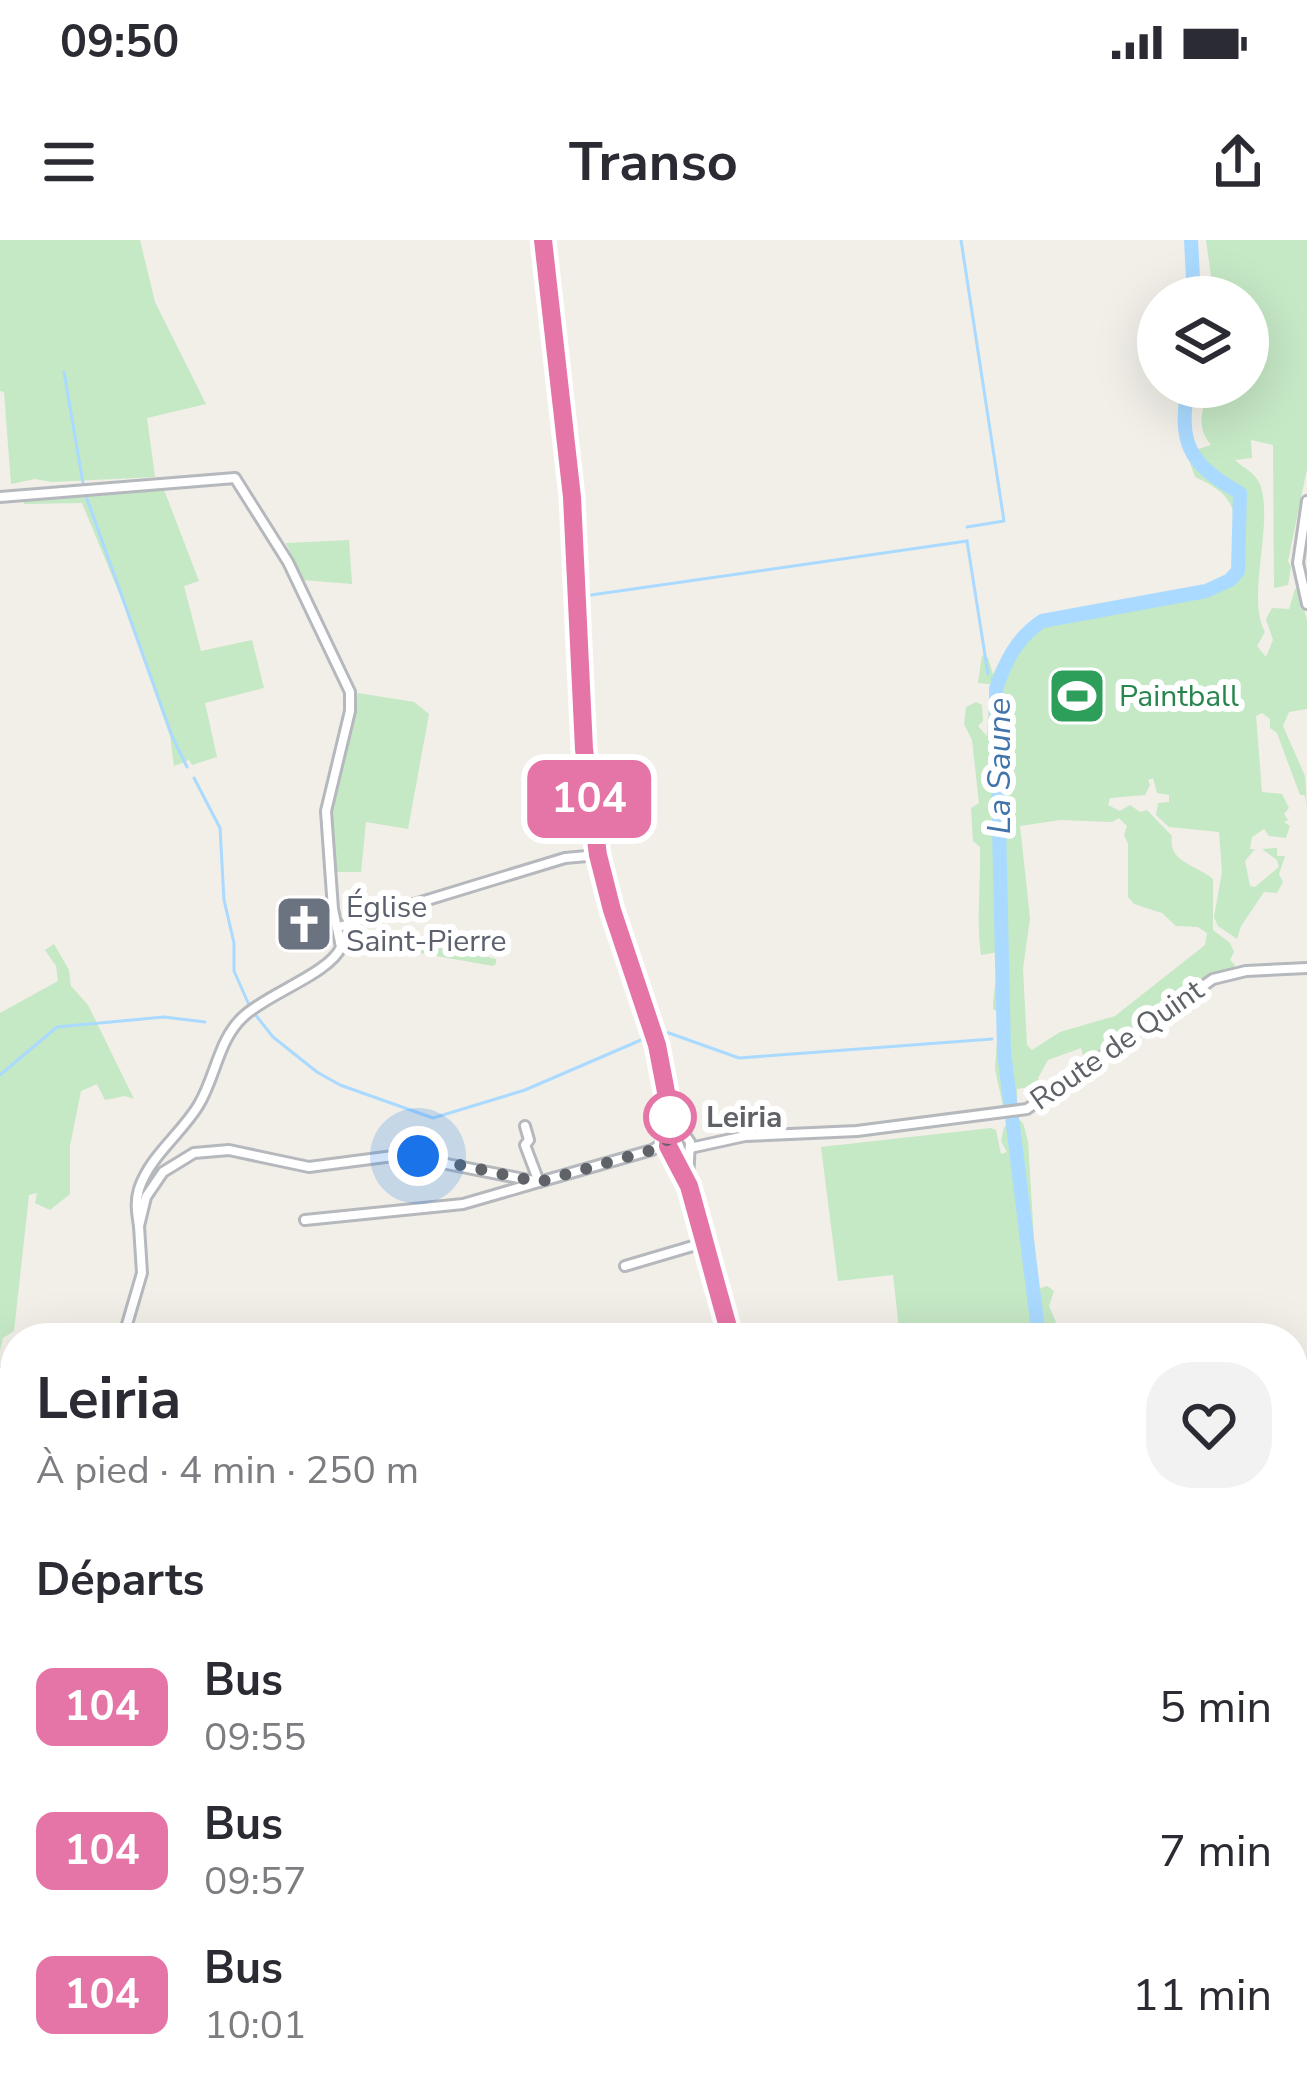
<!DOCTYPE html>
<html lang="fr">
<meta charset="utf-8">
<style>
:root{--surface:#fff;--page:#f2f2f3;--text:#2b2b33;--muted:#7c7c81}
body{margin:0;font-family:"Nunito Sans",sans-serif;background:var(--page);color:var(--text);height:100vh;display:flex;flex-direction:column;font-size:45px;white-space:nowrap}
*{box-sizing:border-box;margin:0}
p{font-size:39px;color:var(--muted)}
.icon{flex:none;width:66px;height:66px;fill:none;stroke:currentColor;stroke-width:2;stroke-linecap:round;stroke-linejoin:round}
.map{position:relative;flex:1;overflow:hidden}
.details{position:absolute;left:0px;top:1083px;width:1308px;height:771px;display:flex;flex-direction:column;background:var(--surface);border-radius:48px 48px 0 0;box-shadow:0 12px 48px #0002}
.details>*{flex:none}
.badge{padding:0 24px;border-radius:18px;font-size:42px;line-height:78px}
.buttons{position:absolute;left:1137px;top:36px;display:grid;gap:24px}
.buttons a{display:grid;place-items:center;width:132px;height:132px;border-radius:50%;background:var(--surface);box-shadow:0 12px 48px #0002;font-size:60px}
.you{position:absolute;width:60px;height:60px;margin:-30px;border:9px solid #fff;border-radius:50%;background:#1a73e8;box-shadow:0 0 0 18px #1a73e833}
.map>.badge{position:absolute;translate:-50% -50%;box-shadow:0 0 0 6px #fff}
h2{padding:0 36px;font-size:45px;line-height:108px}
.round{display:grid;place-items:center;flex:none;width:126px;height:126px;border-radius:48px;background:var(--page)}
.head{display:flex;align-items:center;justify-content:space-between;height:204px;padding:0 36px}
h1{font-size:57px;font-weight:700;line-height:90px}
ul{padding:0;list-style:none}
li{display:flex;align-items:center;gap:36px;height:144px;padding:0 36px}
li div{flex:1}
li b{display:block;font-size:45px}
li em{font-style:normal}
li .badge{min-width:132px;font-weight:700;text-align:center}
.status{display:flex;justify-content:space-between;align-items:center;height:84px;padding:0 60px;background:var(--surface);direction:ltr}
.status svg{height:33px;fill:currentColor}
header{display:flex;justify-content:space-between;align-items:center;height:156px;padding:0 36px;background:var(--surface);font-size:54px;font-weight:700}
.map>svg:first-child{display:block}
.green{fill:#c5e8c5;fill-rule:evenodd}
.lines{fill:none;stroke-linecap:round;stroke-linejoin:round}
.stream{stroke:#aadaff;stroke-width:3}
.river{stroke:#aadaff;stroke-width:14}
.minor-casing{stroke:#b5b8bc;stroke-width:14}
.major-casing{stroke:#f2c960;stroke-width:15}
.minor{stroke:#fff;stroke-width:8}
.major{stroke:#fff2af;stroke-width:9}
.line-casing{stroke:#fff;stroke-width:27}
.line{stroke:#e675a7;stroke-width:18}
.walk{stroke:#5f6368;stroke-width:12;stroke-dasharray:0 21.6}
.stop-dot{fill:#fff;stroke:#e675a7;stroke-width:6}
.labels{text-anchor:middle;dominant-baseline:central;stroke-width:12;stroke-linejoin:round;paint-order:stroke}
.leisure-label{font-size:30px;fill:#27864d;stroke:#fff;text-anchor:start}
.worship-label{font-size:30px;fill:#5b616d;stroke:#fff;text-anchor:start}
.street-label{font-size:30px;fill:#5f6368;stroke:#fff}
.stop-label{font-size:30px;font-weight:bold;fill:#5f6368;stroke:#fff;text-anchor:start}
.water-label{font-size:33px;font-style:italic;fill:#4174aa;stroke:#fff}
</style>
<div class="status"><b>09:50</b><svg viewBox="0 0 49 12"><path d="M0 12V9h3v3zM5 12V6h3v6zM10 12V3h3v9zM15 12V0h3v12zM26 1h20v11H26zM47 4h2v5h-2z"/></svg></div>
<header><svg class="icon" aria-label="menu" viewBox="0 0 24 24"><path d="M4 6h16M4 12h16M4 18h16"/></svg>Transo<svg class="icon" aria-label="share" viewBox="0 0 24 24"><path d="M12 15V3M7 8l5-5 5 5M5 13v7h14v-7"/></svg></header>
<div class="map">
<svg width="1307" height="1852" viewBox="0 0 1307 1852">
<rect width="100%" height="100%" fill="#f1efe8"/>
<g class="green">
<polygon points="0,0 140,0 155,62 206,164 147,178 155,237 52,242 35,239 11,244 4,152 0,151"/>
<path d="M1206,0h101v229l-19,92 3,6 -3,18 -14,3 -1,-143 -22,-5 1,18 -17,2c9,9 21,12 26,27 12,40 -15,111 4,145l-8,14 9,11 7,-17 -7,-21 6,-11 17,1 6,-20 3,-1 9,32v89l-18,3 -6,14 22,50 2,33 -2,-14h-5l-23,-62 -7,-5v-9l-8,-6 -6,3 6,76 20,2 7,14 -5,6 4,6 -4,2 6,4 -4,12 -17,-2 -5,-7 -12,8 -2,12h5l-10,12 5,25 5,1 24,-20 -2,-7 -15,-11 15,-1v8h8l-6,18 4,8 -6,11 -13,-1 -23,34 -4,13 -19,-13 -4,-9 8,-45 -3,-40 -50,-5 -13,-12 2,-12 11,-1v-7l-12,-2 -4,-15 -5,2 2,5 -5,10 -35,3 -2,7 12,6 10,-6 10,7 7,-2 25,26c-5,26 25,29 41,43v51l17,13 4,9 -4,8 5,5 -3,5 -21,4 -78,51c-6,12 -35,27 -48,38l-4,-15 -33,12 -10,18 2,8 -9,9 -2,-8 -12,2v17h-14l-8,-37 4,-56 -6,-4c0,-20 6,-37 5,-57l-17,3c-5,-37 0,-70 -1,-108l-7,-6 -2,-33 8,-5 -7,-63 -8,-16 2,-17 10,-5 6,3 1,16 -5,5 9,10 3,-52 -12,-1 4,-28 6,3 5,16c14,-27 26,-45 54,-59l163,-30 21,-11c5,-14 5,-25 5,-39 0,-34 -11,-44 -41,-58l-5,-14 8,-14 13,-4c-16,-18 -8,-37 -2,-58h39v-90h-34zM1119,578l8,8 -3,9 4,9v53l6,7 28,9 14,13 22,1 9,6 -2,12 -90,71 -55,16 -28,18 -5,-5 -4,-76 7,-51 -10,-92 40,-6 52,2z"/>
<polygon points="163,247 199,341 184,346 201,411 252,400 264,448 205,463 217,517 192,525 189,520 174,526 170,496 122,360 82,263 24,264 24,257"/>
<polygon points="349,300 352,344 302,340 286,303"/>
<polygon points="358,453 414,462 429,474 408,589 366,582 361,632 335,632 329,574 333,570 329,569 332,550 338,550"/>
<polygon points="408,701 439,704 496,719 496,724 493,726 408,711"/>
<polygon points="54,704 69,730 71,746 88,765 134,859 125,856 105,860 97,844 81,851 70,906 70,954 50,970 35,963 37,953 29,955 14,1091 3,1098 0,1111 0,773 58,741 56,726 45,710"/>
<polygon points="1016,877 1023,883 1028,901 1037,1049 1047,1046 1054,1051 1049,1066 1056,1082 1051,1088 1053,1098 1027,1098 1027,1089 1015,1090 1015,1098 900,1098 893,1035 838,1041 821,907 991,888 996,890 1001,914 1007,912 1001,901 1004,887"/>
<polygon points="15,1499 15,1839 37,1842 35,1852 13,1852 0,1754 0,1503"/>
<polygon points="919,1839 1099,1839 1100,1852 921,1852"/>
</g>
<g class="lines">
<g class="stream">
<polyline points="961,0 1004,281 967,287"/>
<polyline points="64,132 83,243"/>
<polyline points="86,256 172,496 187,527"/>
<polyline points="967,301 988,434"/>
<polyline points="591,355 967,301"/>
<polyline points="992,439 997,445"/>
<polyline points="194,538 220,588 224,660 234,703 234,731 250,767"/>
<polyline points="254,773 273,797 317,832 340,845 433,878 525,850 648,797"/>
<polyline points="662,793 669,793 739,818 992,799"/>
<polyline points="1000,798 1003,798"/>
<polyline points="0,835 57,787 164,777 205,782"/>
</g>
<g class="river">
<polyline points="1191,0 1194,57"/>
<path d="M1039,1098l-35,-286 -8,-363c10,-29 20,-50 46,-68l164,-30 24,-11 8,-9 2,-78c-51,-29 -62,-49 -52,-106"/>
<polyline points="1079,1839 1079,1852"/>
</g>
<defs>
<g id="minor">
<polyline points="543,0 572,257 584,509 598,615 612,670 657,805 670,873 668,906 689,946 731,1098"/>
<path d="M0,257l235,-19 53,84 62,130v19l-24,100 7,98 8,38c-11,26 -72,46 -97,69 -26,23 -28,61 -46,90 -18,29 -48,50 -59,83 -4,13 -2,24 0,37"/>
<polyline points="1307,261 1298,323 1307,364"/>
<polyline points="339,687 565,618 598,615"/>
<polyline points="672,877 690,902 688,939"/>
<polyline points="690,908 745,896 857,891 1027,869 1213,739 1246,731 1307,728"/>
<polyline points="305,980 463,964 539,942 525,905 529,900 525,886"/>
<polyline points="625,1026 703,1003"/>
<polyline points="123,1098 142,1033 139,986 146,957 163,932 194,913 229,910 309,927 401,915 539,942 652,910 669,900"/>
<polyline points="0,1132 15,1133"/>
<polyline points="0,1795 15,1791"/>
<polyline points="909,1839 911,1852"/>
</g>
<polyline id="major" points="0,1803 7,1852"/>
</defs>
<use href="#minor" class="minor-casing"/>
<use href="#major" class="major-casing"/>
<use href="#minor" class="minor"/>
<use href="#major" class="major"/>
</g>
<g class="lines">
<defs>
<polyline id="line" points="543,0 572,257 584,509 598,615 612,670 657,805 670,873 668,906 689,946 731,1098"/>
</defs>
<use href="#line" class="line-casing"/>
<use href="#line" class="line"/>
<polyline class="walk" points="418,916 539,942 652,910 670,898 670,873 670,877"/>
</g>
<defs>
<symbol id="stadium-square" viewBox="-11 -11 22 22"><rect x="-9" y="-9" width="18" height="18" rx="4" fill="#2e9e5b" stroke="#fff"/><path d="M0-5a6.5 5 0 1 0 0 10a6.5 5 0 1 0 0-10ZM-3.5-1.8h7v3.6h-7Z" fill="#fff"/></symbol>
<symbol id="church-square" viewBox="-11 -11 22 22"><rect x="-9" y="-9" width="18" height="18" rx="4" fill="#6b7280" stroke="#fff"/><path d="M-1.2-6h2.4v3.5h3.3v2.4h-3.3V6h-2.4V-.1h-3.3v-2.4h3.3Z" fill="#fff"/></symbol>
</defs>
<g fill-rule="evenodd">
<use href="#stadium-square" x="1044" y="423" width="66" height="66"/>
<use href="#church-square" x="271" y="651" width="66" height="66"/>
</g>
<circle class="stop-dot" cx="670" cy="877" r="24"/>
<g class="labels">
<g class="leisure-label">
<text x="1119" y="456">Paintball</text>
</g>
<g class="worship-label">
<text x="346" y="667">Église<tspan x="346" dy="34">Saint-Pierre</tspan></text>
</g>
<g class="street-label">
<text transform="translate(1117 805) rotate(-35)">Route de Quint</text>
</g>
<g class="stop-label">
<text x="706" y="877">Leiria</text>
</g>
<g class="water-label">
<text transform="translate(999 526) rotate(-90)">La Saune</text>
</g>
</g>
</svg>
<div class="buttons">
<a><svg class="icon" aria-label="layers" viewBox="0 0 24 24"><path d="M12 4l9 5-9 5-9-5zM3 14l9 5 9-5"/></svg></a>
</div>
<div class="you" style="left:418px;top:916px"></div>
<b class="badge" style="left:589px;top:559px;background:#e675a7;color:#fff">104</b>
<section class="details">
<div class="head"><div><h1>Leiria</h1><p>À pied · 4 min · 250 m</p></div><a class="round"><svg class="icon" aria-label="heart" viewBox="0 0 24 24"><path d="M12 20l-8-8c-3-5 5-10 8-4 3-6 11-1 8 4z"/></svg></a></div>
<h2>Départs</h2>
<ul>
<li><span class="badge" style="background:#e675a7;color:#fff">104</span><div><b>Bus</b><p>09:55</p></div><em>5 min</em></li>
<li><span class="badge" style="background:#e675a7;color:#fff">104</span><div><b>Bus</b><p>09:57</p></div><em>7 min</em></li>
<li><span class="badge" style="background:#e675a7;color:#fff">104</span><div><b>Bus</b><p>10:01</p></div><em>11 min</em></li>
</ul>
</section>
</div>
